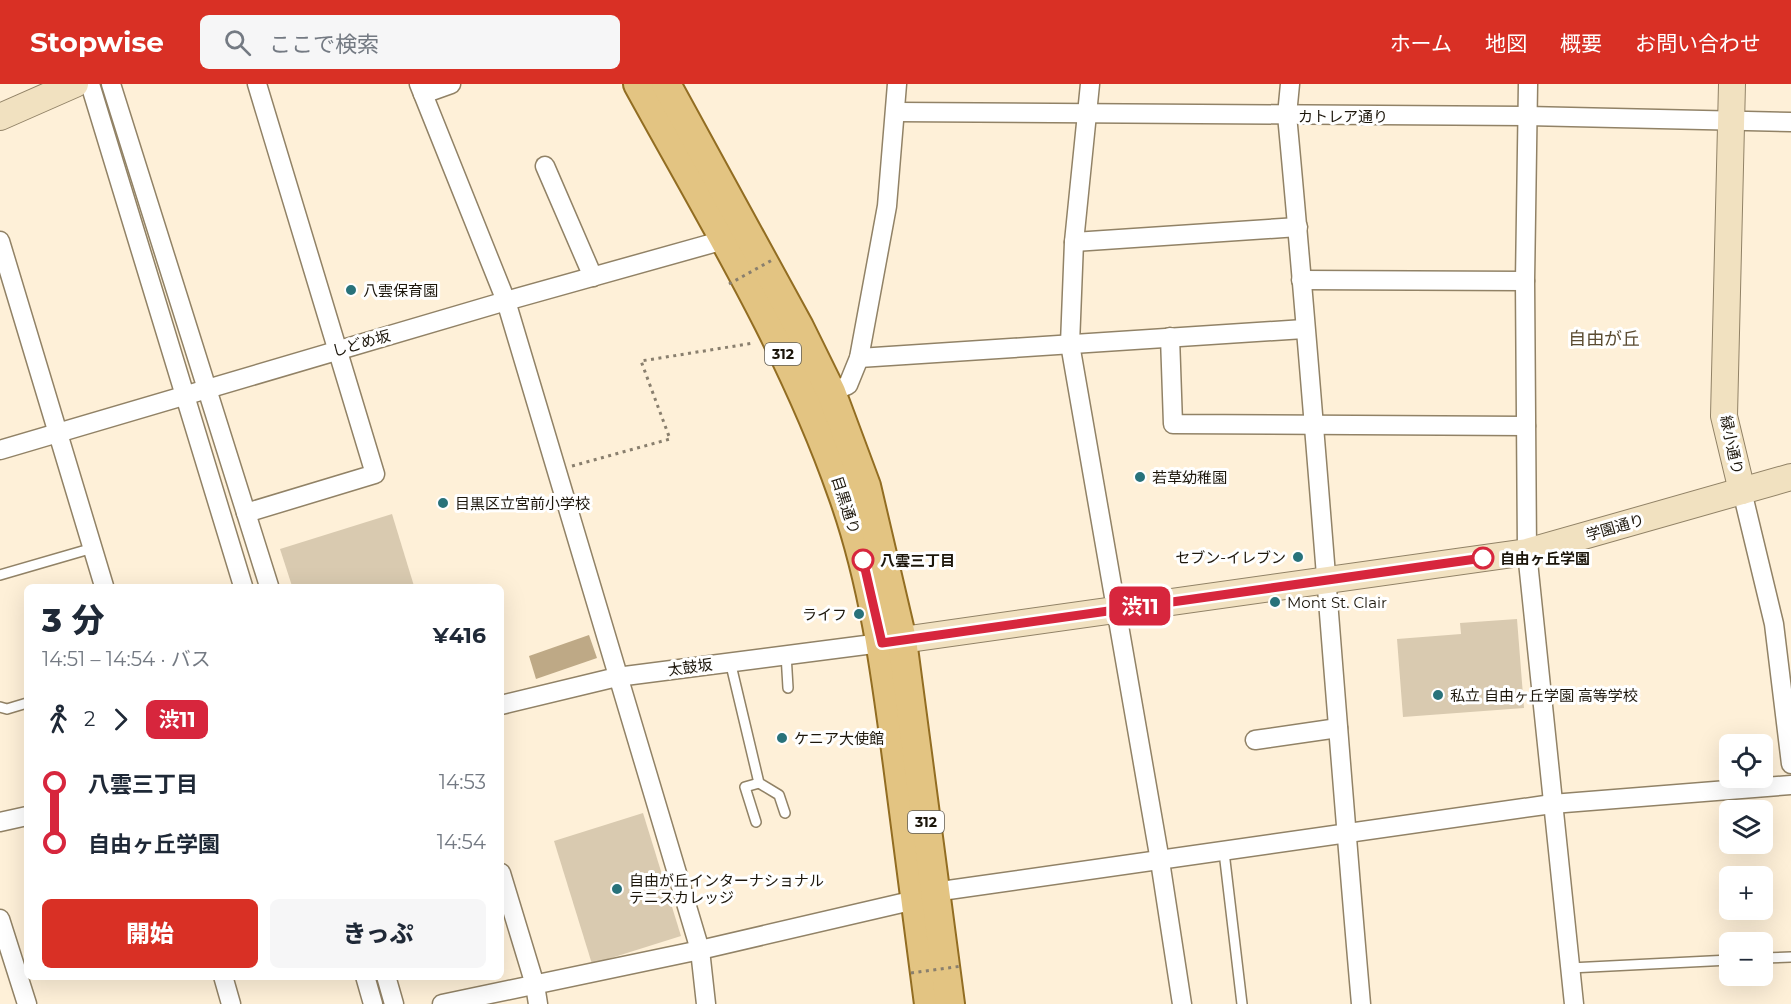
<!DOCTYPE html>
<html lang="ja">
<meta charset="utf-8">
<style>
:root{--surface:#fff;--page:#f6f6f7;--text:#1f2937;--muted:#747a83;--accent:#d93025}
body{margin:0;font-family:Montserrat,"Noto Sans JP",sans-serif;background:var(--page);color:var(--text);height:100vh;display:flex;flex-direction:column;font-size:22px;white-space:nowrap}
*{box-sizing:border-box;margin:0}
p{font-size:20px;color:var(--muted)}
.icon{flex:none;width:33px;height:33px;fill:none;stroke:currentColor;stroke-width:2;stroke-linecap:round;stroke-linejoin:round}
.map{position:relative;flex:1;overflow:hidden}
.drawer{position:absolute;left:24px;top:500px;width:480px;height:396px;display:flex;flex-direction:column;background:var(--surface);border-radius:9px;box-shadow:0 6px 24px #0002}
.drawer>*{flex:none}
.badge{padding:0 12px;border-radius:9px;font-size:21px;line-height:39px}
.fabs{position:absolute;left:1719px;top:650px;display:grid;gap:12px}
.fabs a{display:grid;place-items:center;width:54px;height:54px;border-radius:9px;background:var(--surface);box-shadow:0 6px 24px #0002;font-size:30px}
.map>.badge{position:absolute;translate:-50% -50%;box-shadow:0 0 0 3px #fff}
.legs{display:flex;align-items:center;gap:9px;height:66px;padding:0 18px;font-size:20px}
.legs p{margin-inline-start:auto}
.summary{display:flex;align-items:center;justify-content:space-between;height:102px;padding:0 18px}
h1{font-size:33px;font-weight:800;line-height:45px}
.primary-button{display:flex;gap:12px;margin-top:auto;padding:12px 18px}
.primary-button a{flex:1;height:69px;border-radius:9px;background:var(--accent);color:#fff;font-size:24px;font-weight:800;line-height:69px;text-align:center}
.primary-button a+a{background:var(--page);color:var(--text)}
ul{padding:0 18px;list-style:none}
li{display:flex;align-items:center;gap:21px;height:60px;font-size:22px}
li i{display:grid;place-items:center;width:9px;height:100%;margin:0 8px;background:currentColor}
li i::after{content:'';width:15px;height:15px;margin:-8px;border:4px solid;border-radius:50%;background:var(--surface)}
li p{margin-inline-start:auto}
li:first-child i{background:linear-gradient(#0000 50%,currentColor 0)}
li:last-child i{background:linear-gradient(currentColor 50%,#0000 0)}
header{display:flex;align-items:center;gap:36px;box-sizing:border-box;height:84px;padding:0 30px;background:var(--accent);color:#fff}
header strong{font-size:28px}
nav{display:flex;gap:33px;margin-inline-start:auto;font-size:21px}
.search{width:420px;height:54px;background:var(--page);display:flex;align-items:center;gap:15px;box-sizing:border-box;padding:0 21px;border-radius:9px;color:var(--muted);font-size:22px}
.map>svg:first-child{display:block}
.green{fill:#d9cab0}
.water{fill:#bea986}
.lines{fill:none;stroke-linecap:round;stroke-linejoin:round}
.lane-casing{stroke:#918266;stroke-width:12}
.street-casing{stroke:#918266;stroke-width:21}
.secondary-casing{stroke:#918266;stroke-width:28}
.primary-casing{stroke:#926d22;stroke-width:32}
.path{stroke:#897f6e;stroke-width:3;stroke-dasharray:3 4.5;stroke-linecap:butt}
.lane{stroke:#fff;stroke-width:9}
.street{stroke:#fff;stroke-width:18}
.secondary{stroke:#f1e1c0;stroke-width:26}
.primary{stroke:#e3c482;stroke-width:28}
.path-bridge{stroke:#897f6e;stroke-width:3;stroke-dasharray:3 4.5;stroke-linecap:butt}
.line-1-casing{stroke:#fff;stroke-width:14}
.line-1{stroke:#d7263d;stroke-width:9}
.poi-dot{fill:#28727a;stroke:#fff;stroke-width:2}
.stop-1-dot{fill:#fff;stroke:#d7263d;stroke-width:3}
.labels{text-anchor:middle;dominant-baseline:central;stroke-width:6;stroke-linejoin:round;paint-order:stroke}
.shield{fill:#fff;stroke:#605c54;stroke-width:1.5}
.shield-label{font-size:14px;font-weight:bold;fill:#1c160b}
.street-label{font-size:15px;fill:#1c160b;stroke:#fff}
.poi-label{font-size:15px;fill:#1c160b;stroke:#fff;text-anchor:start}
.stop-label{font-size:15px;font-weight:bold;fill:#1c160b;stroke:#fff;text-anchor:start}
.quarter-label{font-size:18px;fill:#5b4c32;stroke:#fff}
</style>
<header>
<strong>Stopwise</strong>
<div class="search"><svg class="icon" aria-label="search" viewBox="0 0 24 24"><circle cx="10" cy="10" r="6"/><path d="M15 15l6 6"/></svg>ここで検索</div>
<nav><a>ホーム</a><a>地図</a><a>概要</a><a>お問い合わせ</a></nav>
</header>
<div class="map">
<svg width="1791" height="920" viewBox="0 0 1791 920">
<rect width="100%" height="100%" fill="#fef0d8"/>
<g class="green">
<polygon points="392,430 414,502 292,502 280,465"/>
<polygon points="1517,535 1524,624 1403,633 1397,555 1461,550 1460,539"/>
<polygon points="643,729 681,852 592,880 554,757"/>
</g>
<polygon class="water" points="589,551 597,574 536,595 529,572"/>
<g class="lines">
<defs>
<g id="lane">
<polyline points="0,491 93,464"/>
<polyline points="786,570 788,604"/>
<polyline points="730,577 759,699 779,711 785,729"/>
<polyline points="0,623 7,625 27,619"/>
<polyline points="756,738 745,703 759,699"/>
<polyline points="1224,768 1242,920"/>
<polyline points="1762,874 1791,873"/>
<polyline points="1570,884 1730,876"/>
</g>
<g id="street">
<polyline points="90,0 243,502"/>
<polyline points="111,0 269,502"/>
<polyline points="419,0 506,217 700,866 706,920"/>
<polyline points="1090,0 1074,158 1070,260 1160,777 1182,920"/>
<path d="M1290,0l-3,31c28,296 48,593 74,889"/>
<polyline points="1528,0 1525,197 1527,468 1574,920"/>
<polyline points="423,10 451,0"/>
<polyline points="896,28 1527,32 1791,38"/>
<polyline points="545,82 593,193"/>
<polyline points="0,157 104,502"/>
<polyline points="1074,158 1298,143"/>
<polyline points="1301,196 1525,197"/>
<polyline points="1170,253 1173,340 1526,342"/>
<polyline points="859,274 1304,245"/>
<polyline points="831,308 848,301 859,274 887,122 897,0"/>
<polyline points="0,366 506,217 724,156"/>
<polyline points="1742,407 1774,540 1791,680"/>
<polyline points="246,429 375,390 257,0"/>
<polyline points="501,621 617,593 881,559"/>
<polyline points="1255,656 1338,644"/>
<polyline points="0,738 27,732"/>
<polyline points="501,789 535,901 538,920"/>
<polyline points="934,808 1552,720 1791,701"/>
<polyline points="0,835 27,920"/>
<polyline points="223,892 231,920"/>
<polyline points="365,892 373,920"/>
<polyline points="386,892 394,920"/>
<polyline points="442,920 700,866 915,816"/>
</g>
<g id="secondary">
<polyline points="1732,0 1724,332 1742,407"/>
<polyline points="0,33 75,0"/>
<polyline points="881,559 1527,468 1791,393"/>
</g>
<g id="primary">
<path d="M638,0c73,133 154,265 204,408 32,88 44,181 56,273 10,80 20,160 31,239"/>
<polyline points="666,0 799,243 831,308 866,402 902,556 950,920"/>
</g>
</defs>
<use href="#lane" class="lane-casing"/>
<use href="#street" class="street-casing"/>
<use href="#secondary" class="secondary-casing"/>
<use href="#primary" class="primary-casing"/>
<polyline class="path" points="572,382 670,355 641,277 754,259"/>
<use href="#lane" class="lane"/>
<use href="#street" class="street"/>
<use href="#secondary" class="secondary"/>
<use href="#primary" class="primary"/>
<g class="path-bridge">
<polyline points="729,200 774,175"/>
<polyline points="911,889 962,882"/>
</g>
</g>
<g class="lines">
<defs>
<polyline id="line-1" points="863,476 882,559 1483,474"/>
</defs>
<use href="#line-1" class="line-1-casing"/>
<use href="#line-1" class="line-1"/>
</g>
<g class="poi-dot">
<circle cx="351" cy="206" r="6"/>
<circle cx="1140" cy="393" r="6"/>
<circle cx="443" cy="419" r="6"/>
<circle cx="1298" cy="473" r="6"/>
<circle cx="1275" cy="518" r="6"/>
<circle cx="859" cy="530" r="6"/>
<circle cx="1438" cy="611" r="6"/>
<circle cx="782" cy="654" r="6"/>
<circle cx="617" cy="805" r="6"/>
</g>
<g class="stop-1-dot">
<circle cx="1483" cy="474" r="10"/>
<circle cx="863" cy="476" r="10"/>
</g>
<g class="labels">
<g class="shield">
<rect x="765" y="259" width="36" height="22" rx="4.5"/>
<rect x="908" y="727" width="36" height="22" rx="4.5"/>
</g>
<g class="shield-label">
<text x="783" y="270">312</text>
<text x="926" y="738">312</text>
</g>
<g class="street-label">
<text x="1343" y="32">カトレア通り</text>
<text transform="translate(361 259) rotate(-16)">しどめ坂</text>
<text transform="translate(1732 361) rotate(78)">緑小通り</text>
<text transform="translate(846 421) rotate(72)">目黒通り</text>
<text transform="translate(1615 443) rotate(-16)">学園通り</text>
<text transform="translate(690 583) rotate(-8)">太鼓坂</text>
</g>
<g class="poi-label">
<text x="363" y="206">八雲保育園</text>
<text x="1152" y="393">若草幼稚園</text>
<text x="455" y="419">目黒区立宮前小学校</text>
<text x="1286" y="473" text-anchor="end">セブン-イレブン</text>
<text x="1287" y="518">Mont St. Clair</text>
<text x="847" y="530" text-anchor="end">ライフ</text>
<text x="1450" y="611">私立 自由ヶ丘学園 高等学校</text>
<text x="794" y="654">ケニア大使館</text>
<text x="629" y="796">自由が丘インターナショナル<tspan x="629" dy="17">テニスカレッジ</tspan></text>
</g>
<g class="stop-label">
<text x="1500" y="474">自由ヶ丘学園</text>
<text x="880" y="476">八雲三丁目</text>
</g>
<g class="quarter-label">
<text x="1604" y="255">自由が丘</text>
</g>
</g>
</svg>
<div class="fabs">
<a><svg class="icon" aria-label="locate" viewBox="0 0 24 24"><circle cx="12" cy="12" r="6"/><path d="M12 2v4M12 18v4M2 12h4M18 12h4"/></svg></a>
<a><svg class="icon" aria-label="layers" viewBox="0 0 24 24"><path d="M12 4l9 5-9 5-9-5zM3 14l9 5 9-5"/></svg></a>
<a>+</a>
<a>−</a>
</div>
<b class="badge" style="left:1140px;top:522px;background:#d7263d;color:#fff">渋11</b>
<section class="drawer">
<div class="summary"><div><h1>3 分</h1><p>14:51 – 14:54 · バス</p></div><b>¥416</b></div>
<div class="legs"><svg class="icon" aria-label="walk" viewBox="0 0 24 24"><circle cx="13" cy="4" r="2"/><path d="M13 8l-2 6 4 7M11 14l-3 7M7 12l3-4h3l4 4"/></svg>2<svg class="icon" aria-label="forward" viewBox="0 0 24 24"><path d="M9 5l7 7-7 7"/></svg><b class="badge" style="background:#d7263d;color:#fff">渋11</b></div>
<ul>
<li><i style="color:#d7263d"></i><b>八雲三丁目</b><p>14:53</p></li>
<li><i style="color:#d7263d"></i><b>自由ヶ丘学園</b><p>14:54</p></li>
</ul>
<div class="primary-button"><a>開始</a><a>きっぷ</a></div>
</section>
</div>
